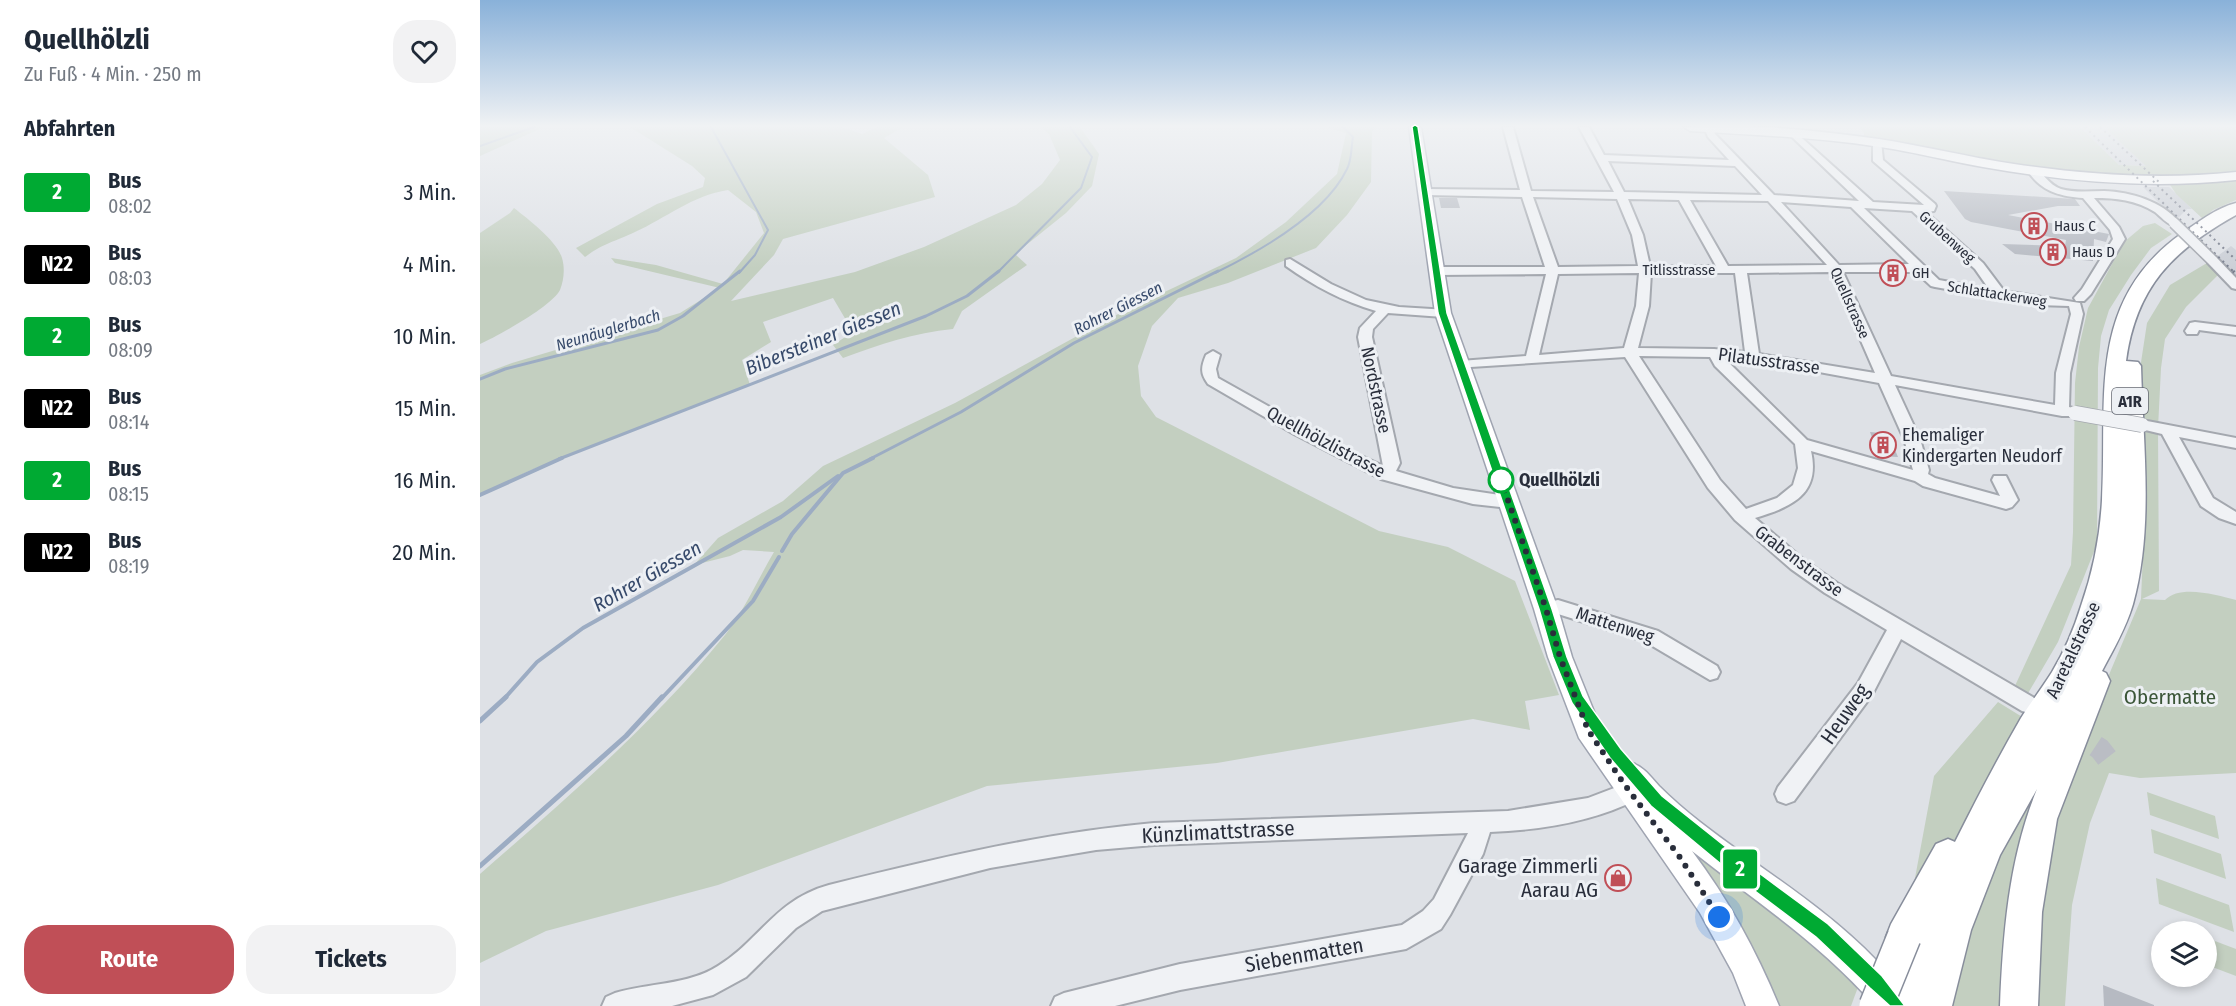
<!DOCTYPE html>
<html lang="de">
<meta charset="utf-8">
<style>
:root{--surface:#fff;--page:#f2f2f3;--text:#1f2937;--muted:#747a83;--accent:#c04f57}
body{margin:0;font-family:"Fira Sans Condensed",sans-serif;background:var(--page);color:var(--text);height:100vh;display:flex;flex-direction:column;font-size:22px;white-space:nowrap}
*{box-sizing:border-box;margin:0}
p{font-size:20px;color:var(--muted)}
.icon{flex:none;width:33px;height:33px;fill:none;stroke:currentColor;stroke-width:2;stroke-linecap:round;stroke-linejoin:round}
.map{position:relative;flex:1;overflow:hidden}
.panel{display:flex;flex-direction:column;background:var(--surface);width:480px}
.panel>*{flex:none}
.badge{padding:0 12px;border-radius:4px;font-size:21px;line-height:39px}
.tools{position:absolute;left:1671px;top:921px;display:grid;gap:12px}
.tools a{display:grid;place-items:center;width:66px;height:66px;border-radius:50%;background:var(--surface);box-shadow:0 3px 9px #0003;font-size:30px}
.you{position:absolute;width:30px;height:30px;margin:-15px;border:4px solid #fff;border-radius:50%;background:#1a73e8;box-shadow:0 0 0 9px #1a73e833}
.map>.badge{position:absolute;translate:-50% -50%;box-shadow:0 0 0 3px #fff}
h2{padding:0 24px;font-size:22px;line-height:54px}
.round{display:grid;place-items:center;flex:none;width:63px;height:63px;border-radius:24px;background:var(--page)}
.head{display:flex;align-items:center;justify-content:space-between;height:102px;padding:0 24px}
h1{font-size:28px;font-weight:700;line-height:45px}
.button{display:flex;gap:12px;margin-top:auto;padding:12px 24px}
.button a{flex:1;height:69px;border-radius:24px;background:var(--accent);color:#fff;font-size:24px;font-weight:700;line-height:69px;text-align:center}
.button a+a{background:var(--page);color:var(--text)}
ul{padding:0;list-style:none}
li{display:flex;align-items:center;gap:18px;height:72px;padding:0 24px}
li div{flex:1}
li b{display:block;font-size:22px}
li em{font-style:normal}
li .badge{min-width:66px;font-weight:700;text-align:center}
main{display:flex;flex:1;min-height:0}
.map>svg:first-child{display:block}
.built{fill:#ccd0d7}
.green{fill:#c3cfc0}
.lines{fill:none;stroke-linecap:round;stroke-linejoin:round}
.stream-far3{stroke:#9cacc3;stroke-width:2}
.stream-far2{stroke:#9cacc3;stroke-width:3}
.stream-far1{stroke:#9cacc3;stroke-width:4}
.stream{stroke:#9cacc3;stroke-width:5}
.building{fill:#b6bac2}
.minor-tunnel{stroke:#babdc4;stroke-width:22;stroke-dasharray:22 11;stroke-linecap:butt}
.minor-casing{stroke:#a4a8af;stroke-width:4}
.major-casing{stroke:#9fa4b1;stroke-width:3}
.highway-casing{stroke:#878d9b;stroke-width:3}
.minor{fill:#f0f2f5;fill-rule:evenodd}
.major{fill:#fff;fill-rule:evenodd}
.highway{fill:#fff;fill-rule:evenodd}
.rail-far1{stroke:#797f8e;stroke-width:2;stroke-dasharray:2 4;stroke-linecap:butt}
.rail{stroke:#797f8e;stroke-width:3;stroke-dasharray:2 5;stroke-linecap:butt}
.minor-bridge-far1-casing{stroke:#a4a8af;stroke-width:13;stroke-linecap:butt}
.minor-bridge-casing{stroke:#a4a8af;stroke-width:16;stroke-linecap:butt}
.highway-bridge-casing{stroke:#878d9b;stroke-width:36;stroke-linecap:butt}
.minor-bridge-far1{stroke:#f0f2f5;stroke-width:10}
.minor-bridge{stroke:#f0f2f5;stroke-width:14}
.highway-bridge{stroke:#fff;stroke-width:33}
.line{fill:#0a3;stroke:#fff;stroke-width:1.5}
.walk{stroke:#292e3b;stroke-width:6;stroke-dasharray:0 10.8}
.stop-dot{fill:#fff;stroke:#0a3;stroke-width:3}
.labels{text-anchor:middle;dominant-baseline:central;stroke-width:6;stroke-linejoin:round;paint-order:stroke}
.far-poi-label{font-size:15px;fill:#292e3b;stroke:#edf0f4;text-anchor:start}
.far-street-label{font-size:15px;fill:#292e3b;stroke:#edf0f4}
.far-water-label{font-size:16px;font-style:italic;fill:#374a6b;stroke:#edf0f4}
.shield{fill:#edf0f4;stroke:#646872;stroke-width:1.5}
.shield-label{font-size:16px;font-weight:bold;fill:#292e3b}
.street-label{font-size:18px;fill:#292e3b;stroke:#edf0f4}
.poi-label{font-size:18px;fill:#292e3b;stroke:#edf0f4;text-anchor:start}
.stop-label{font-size:18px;font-weight:bold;fill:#292e3b;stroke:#edf0f4;text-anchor:start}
.water-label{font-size:20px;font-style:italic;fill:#374a6b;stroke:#edf0f4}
.near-park-label{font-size:21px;fill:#3b5638;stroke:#edf0f4}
.near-street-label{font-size:21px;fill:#292e3b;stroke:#edf0f4}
.near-poi-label{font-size:21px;fill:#292e3b;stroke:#edf0f4;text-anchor:end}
</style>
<main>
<section class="panel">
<div class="head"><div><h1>Quellhölzli</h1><p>Zu Fuß · 4 Min. · 250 m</p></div><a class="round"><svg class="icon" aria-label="heart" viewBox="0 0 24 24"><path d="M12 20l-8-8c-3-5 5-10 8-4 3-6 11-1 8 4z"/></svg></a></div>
<h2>Abfahrten</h2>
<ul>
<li><span class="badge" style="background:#0a3;color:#fff">2</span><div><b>Bus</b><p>08:02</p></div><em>3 Min.</em></li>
<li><span class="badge" style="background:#000;color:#fff">N22</span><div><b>Bus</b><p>08:03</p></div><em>4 Min.</em></li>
<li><span class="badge" style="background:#0a3;color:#fff">2</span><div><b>Bus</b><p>08:09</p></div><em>10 Min.</em></li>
<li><span class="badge" style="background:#000;color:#fff">N22</span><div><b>Bus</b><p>08:14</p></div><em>15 Min.</em></li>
<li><span class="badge" style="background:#0a3;color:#fff">2</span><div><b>Bus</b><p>08:15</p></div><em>16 Min.</em></li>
<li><span class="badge" style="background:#000;color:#fff">N22</span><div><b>Bus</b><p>08:19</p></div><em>20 Min.</em></li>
</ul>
<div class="button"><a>Route</a><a>Tickets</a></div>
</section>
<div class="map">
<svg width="1756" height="1006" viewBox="0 0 1756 1006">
<rect width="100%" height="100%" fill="#dee1e6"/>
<g class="built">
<polygon points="1600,127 1624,127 1667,166 1639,165"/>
<polygon points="1663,187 1689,187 1712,209 1707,209 1696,220"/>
<polygon points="1751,246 1756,250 1756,279 1735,258"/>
</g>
<g class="green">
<polygon points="0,127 64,127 0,156"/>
<path d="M150,127h212l20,7 15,-7h26l-19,11 44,37 7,22 -152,42 -9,16 -43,46 124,-29 69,-25 92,-42 26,-21 18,-24 -11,-26 -9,-7h40l19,27 -7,32 -26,27 -51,41 12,11 -65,46 -9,18c-39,4 -73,15 -110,29l-10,-13 20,-13 -20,-34 -70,24 8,20 -29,18 8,25 -219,85 -51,25v-120l32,-12 168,-50 40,-25 -105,-25 -4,-5 45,7 67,19 41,-51 -8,-21 -28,-22c-35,5 -62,28 -93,42 -21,10 -31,11 -50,25l-9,-9 81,-44 46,-17 2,-9 -13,-12z"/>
<path d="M846,127h51l-5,4 -1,51 -24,33 -31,33 -88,35 -50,15 -26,28 -14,40 3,30 15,21 223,114 69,16 67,34 44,114 -34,6 5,29 -57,-11 -256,44 -230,23 -269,99 -172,46 -66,32v-89c86,-75 173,-150 245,-239 19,-24 33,-56 49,-83l-31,-2 -13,6 -36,9 24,-27 65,-37 40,-35 132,-63 155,-85 126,-60 50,-36 51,-48 9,-41z"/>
<polygon points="1379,127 1600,127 1639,165 1666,166 1624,127 1756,127 1756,200 1733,210 1723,219 1696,194 1687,180 1554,169 1384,139 1384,133"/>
<path d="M34,208c14,11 43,33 48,50 3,10 2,22 -2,32 -8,16 -62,46 -80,54v-111l30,-20z"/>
<polygon points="1675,223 1692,234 1671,248 1651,275 1629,310 1621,336 1618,368 1617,544 1578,642 1547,695 1534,688 1591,565 1593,532 1595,383 1599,347 1608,308 1644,242 1663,226"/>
<path d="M1732,260l10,11 -36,36 -21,32 -4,29 -3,60 1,163 -17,8 23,1c15,-16 52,-5 71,0v173l-96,5 -31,-5 -19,50 -18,82 -7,101h-189l28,-69 30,-161 64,-74 73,45 18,-25 52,-123 5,-114 -7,-53 -1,-50 9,-59 23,-38z"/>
<polygon points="1667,792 1735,816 1739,839 1670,815"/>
<polygon points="1185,821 1381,979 1371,1006 1293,1006"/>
<polygon points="1671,829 1741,854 1746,879 1674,853"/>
<polygon points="1676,878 1749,905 1754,932 1679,904"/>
<polygon points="1727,938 1756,949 1756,976 1727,965"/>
</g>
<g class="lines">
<g class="stream-far3">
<polyline points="231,127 288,230 275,255 259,273"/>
<polyline points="0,146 54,127"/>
<polyline points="517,273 601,188 612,157 590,127"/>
<path d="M735,273c45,-22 110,-58 132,-104 5,-9 4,-22 6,-32l-10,-10"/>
</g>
<g class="stream-far2">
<polyline points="0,379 25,369 178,330 203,316 260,271"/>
<polyline points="79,459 446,316 487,296 519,271"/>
<polyline points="390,459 481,412 594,343 738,271"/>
</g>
<g class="stream-far1">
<polyline points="0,495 82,458"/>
<polyline points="302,551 312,534 363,473 393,458"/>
<polyline points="24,699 57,662 103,628 301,517 358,476"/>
<polyline points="181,699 273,601 299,557"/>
</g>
<g class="stream">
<polyline points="0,721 26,697"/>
<polyline points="0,866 146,736 182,697"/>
</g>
</g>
<g class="building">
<polygon points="1464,191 1595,199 1600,206 1578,206 1528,215 1629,234 1626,242 1614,239 1613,261 1535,254 1522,244 1585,246 1586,240 1491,222 1485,219"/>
<polygon points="959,198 977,198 980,208 961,208"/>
<polygon points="1390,432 1401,433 1405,444 1413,445 1418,457 1399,456"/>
<polygon points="1623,985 1674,1005 1674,1006 1624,1006"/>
</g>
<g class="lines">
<polyline class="minor-tunnel" points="1588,728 1620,749 1627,758"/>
<defs>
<g id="minor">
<path d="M1023,127h10l18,64 83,1 -35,-65h10l15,28 125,5 -21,-23 -4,-10h8l3,7 59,61 85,6 -69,-66 -2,-2 5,-3 80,72 51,3 -51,-44v-18l8,-2 2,19 52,44 1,2 -2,5 -8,1 57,51 21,28 76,12 3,11 -13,59 -1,34 11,3 2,3 -2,3h-18l-167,-31 25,54 9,31 -1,4 7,4 65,18 -8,-16 2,-4h12l12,24 -6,7 -6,2 -83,-23 -8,-5 -104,-30c10,44 -20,56 -56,67l48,41 34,24 199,116 3,6 -3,6 -7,2 -7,-2 -121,-72 -29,56 -78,106 -8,3 -8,-3 -3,-7 3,-7 80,-104 29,-53 -62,-37 -34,-24 -56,-49 -27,-32 -83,-131 -170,11 -2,-3 2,-3 5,-1 66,-5 20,-82 -109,1 -6,-4 6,-4h108l-23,-70 -97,-2 -5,-3 5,-3 95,1zM1128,161l127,5 27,29 -138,-3zM1053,197l84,2 15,36 6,31 -80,1zM1148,199l51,1 37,66h-66l-7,-31zM1210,200l78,1 59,64 -99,1zM1301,202l70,5 58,57 -70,1zM1384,208l48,3 63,58 14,20 -50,-9zM1351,272l44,101 -116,-19 -12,-81zM1363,272h73l15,14 4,1 102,18 32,1 2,8 -15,59 -1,32 -164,-29zM1159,273l-3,33 -12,42 -85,7 19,-81zM1171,273h84l10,79 -31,-3 -76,-1 11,-42zM1159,356l71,1 5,9 80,78 3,24 -5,17 -16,13 -31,11 -26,-29zM1244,358l46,5 109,20 25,56 9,31 -106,-30z"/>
<path d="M1552,167c11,4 16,18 29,22 14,4 29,2 43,2 27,1 58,10 76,32l-6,3c-7,-2 -13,-9 -19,-14 -19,-12 -39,-14 -61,-14l25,29 6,12 -34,55 -7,7h-8l-2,-3 8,-9 31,-50 -3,-9 -27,-32c-25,-2 -42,-7 -56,-28z"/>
<polygon points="1732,256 1736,257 1756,278 1756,289 1752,288 1728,263 1728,257"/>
<path d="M810,259l41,25 35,16 33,7 49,3 1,3 -1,3 -5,1 -55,-4 -15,16 -1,8 28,126 -4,8 57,17 60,9 2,4 -2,4 -13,2 -27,-3 -92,-25 -87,-45 -86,-50c-8,-11 -7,-17 -2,-29l7,-4 7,4 -4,14 2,9 116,65 49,23 -25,-129 2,-9 16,-17c-34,-10 -62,-25 -90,-45v-6z"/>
<polygon points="1715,322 1756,327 1756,335 1719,330 1717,334 1707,334 1705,331 1710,323"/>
<polygon points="1662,420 1756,438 1756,448 1699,437 1733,498 1756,512 1756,524 1739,518 1721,506 1682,434 1657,428 1654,425 1657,422"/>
<polygon points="1078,600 1178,631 1237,666 1240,672 1237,678 1230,680 1164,641 1078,614 1066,616 1059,614 1057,609 1059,604"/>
<path d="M1150,782l8,3 3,7 -3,7c-45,23 -98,31 -148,33l-7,22 -33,61 -9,14 -35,20 -226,41 -65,16h-64l4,-9 9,-4 116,-29 222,-39 21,-14 11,-12 34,-66 -314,12 -58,5 -106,18 -168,43 -26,17 -50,49 -33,18 -41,11h-70l4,-9 9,-4c32,-10 74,-8 103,-27 42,-26 57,-66 111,-81 108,-27 214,-52 325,-62l354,-12 80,-13z"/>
</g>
<g id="major">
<path d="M929,127h12l30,186 107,296 14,48 27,67 29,40 4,-1c12,4 18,13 27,23 13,13 27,25 41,36 59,46 124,84 176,138 14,14 29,28 36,46h-37c-55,-63 -119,-104 -183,-155 36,48 64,99 87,155h-33l-13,-33 -33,-60 -121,-175 -31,-81 -14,-48 -99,-296z"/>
<path d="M1204,127c64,-4 131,3 195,12 45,7 89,18 135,25 74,11 147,16 222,8v8c-85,9 -169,2 -253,-13 -35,-6 -68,-15 -103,-20 -63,-10 -127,-12 -190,-16z"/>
</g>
<path id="highway" d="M1756,203v12c-63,35 -100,72 -110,146l12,1 3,4c2,79 13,162 -8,238 -7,24 -20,46 -31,67l4,2 4,8 -53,138 -15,93 -4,94h-38c3,-74 9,-148 37,-217l-37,66 -29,75 -19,76h-58l15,-53 -5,2 -13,-5 -5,-13 5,-13 45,-80 12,-5 7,3c21,-42 43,-84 66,-124 10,-16 21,-30 31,-46 12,-20 22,-43 29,-66 12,-34 19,-70 21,-106 6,-100 -17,-197 79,-266 16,-11 35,-26 55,-31z"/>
</defs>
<use href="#minor" class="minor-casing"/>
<use href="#major" class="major-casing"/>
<use href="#highway" class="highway-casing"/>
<use href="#minor" class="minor"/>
<use href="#major" class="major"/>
<use href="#highway" class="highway"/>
<g class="rail-far1">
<polyline points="1605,127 1755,273"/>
<polyline points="1620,127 1680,183"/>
<polyline points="1673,181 1756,260"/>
</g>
<polyline class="rail" points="1753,271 1756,274"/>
<defs>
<polyline id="minor-bridge-far1" points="1694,223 1732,260"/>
<polyline id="minor-bridge" points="1595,413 1662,425"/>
<polyline id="highway-bridge" points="1396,1006 1424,937"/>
</defs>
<use href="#minor-bridge-far1" class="minor-bridge-far1-casing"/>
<use href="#minor-bridge" class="minor-bridge-casing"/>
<use href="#highway-bridge" class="highway-bridge-casing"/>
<use href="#minor-bridge-far1" class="minor-bridge-far1"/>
<use href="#minor-bridge" class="minor-bridge"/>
<use href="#highway-bridge" class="highway-bridge"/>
</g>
<linearGradient id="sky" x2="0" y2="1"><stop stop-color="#89b1d9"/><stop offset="0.47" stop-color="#f0f2f4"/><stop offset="1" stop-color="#f0f2f4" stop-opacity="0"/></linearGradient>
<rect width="1756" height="268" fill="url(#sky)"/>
<polygon class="line" points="935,125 938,127 967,313 1072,609 1087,657 1103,696 1141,749 1182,796 1271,867 1348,924 1402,976 1425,1006 1410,1006 1390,988 1336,937 1259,879 1171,806 1130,758 1092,703 1073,657 1059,609 958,313 932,127"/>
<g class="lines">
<polyline class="walk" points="1021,480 1066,609 1080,657 1108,730 1144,784 1199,856 1239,917"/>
</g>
<defs>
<symbol id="building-ring" viewBox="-11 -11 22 22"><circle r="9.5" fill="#edf0f4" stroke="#c04f57" stroke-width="1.5"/><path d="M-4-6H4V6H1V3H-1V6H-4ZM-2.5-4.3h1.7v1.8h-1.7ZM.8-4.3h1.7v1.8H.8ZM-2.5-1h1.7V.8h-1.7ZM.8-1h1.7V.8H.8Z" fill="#c04f57"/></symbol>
<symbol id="shop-ring" viewBox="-11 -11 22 22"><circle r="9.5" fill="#edf0f4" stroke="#c04f57" stroke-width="1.5"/><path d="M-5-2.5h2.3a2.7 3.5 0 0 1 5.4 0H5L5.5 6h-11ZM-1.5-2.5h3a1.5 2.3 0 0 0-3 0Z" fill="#c04f57"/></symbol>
</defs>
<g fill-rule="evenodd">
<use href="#building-ring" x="1539" y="211" width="30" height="30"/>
<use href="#building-ring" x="1558" y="237" width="30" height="30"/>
<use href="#building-ring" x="1398" y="258" width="30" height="30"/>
<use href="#building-ring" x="1388" y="430" width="30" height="30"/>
<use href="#shop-ring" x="1123" y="863" width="30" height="30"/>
</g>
<circle class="stop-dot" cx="1021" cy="480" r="12"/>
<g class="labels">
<g class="far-poi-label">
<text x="1574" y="226">Haus C</text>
<text x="1592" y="252">Haus D</text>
<text x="1432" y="273">GH</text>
</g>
<g class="far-street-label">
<text transform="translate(1467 237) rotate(42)">Grubenweg</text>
<text x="1199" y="270">Titlisstrasse</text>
<text transform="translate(1517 294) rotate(9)">Schlattackerweg</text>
<text transform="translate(1370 303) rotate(66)">Quellstrasse</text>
</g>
<g class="far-water-label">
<text transform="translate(638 308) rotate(-27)">Rohrer Giessen</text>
<text transform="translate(128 330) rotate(-17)">Neunäuglerbach</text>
</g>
<rect class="shield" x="1632" y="388" width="36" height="26" rx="4.5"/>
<g class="shield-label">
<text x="1650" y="401">A1R</text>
</g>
<g class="street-label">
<text transform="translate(1289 361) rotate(8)">Pilatusstrasse</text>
<text transform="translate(896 390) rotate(78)">Nordstrasse</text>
<text transform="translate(846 442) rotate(28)">Quellhölzlistrasse</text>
<text transform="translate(1319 561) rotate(37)">Grabenstrasse</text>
<text transform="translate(1135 625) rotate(18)">Mattenweg</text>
<text transform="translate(1593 650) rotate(-65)">Aaretalstrasse</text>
</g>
<g class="poi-label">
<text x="1422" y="435">Ehemaliger<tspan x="1422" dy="21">Kindergarten Neudorf</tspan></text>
</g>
<g class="stop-label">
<text x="1039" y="480">Quellhölzli</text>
</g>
<g class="water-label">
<text transform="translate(343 338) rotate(-22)">Bibersteiner Giessen</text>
<text transform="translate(167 576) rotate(-30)">Rohrer Giessen</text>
</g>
<g class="near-park-label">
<text x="1690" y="697">Obermatte</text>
</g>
<g class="near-street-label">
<text transform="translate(1365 714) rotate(-55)">Heuweg</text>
<text transform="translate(738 832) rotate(-3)">Künzlimattstrasse</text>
<text transform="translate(824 955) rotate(-10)">Siebenmatten</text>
</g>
<g class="near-poi-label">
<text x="1118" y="866">Garage Zimmerli<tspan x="1118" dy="24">Aarau AG</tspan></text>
</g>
</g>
</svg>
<div class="tools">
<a><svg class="icon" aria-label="layers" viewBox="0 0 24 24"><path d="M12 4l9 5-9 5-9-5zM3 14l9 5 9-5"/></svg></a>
</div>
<div class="you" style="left:1239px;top:917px"></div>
<b class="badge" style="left:1260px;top:869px;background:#0a3;color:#fff">2</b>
</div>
</main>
